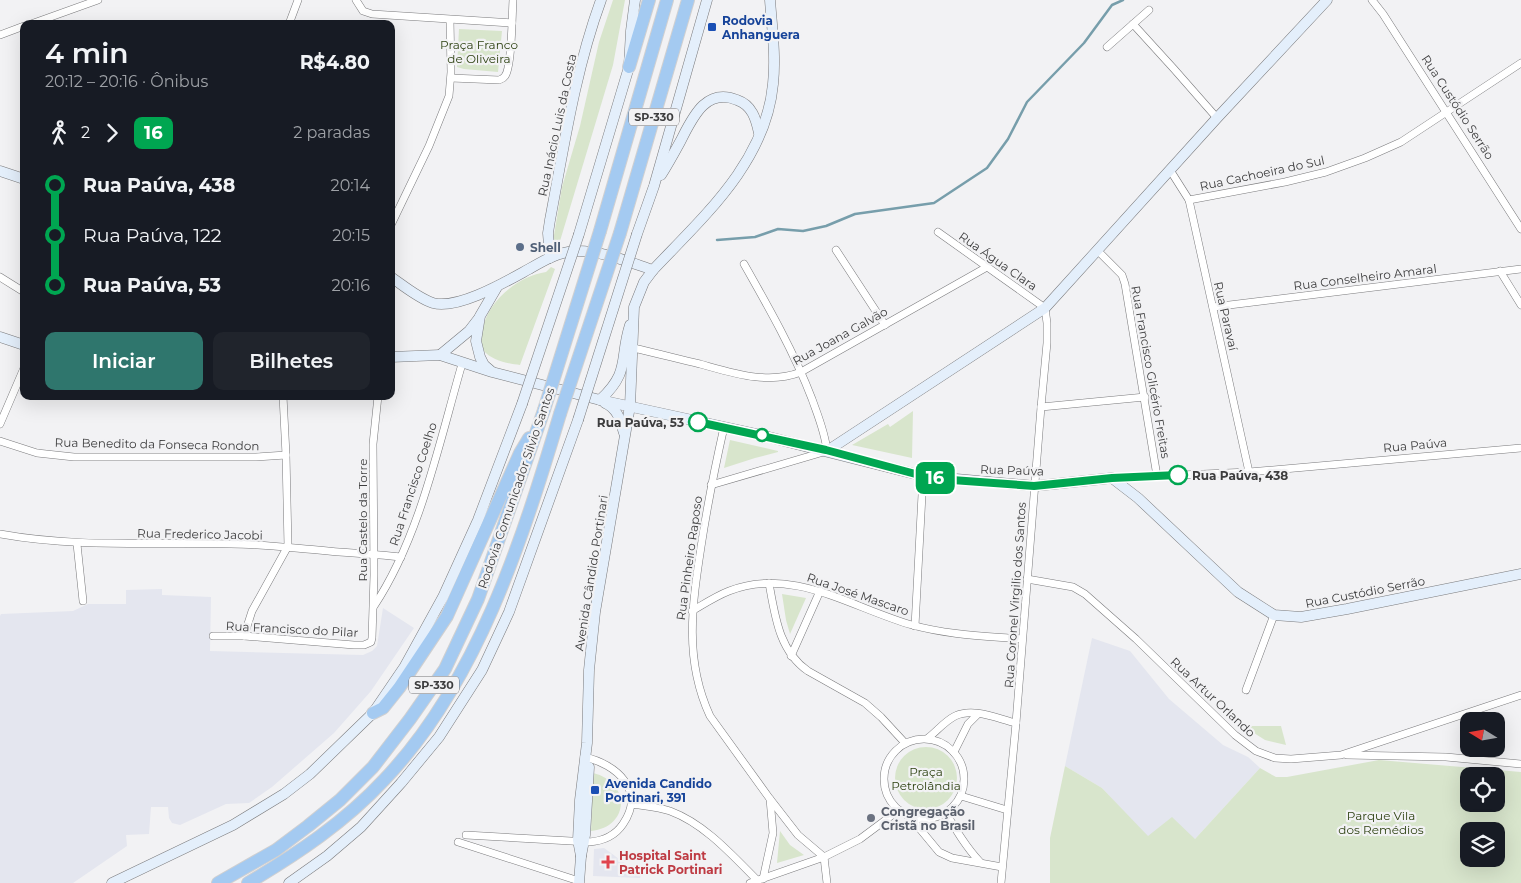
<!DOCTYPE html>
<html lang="pt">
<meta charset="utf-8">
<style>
:root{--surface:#171b24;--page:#20242c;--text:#f1f3f6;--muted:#9ea1a6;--accent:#2f766d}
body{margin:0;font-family:Montserrat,sans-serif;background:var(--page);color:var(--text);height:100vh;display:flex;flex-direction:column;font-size:19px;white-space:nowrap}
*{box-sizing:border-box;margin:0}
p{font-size:16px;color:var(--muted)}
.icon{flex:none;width:28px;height:28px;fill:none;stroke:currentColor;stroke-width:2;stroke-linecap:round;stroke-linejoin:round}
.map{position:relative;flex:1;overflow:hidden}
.sheet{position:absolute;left:20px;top:20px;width:375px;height:380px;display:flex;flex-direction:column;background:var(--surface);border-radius:10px;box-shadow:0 5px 20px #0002}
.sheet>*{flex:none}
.badge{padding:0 10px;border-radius:8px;font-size:18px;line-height:32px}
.needle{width:32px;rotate:281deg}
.tools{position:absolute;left:1460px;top:712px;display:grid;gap:10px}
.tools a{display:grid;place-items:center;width:45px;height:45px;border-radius:10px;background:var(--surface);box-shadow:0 5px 20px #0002;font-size:25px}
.map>.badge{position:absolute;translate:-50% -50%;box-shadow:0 0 0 2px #fff}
.legs{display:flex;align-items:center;gap:8px;height:55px;padding:0 25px;font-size:16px}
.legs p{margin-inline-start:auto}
.headline{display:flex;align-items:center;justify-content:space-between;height:85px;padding:0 25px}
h1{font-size:28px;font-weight:600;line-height:38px}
.action{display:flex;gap:10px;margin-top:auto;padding:10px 25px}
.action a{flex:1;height:58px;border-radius:10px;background:var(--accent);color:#fff;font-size:20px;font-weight:600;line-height:58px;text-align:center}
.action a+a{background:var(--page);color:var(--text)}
ul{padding:0 25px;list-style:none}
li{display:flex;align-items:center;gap:18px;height:50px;font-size:19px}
li i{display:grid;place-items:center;width:8px;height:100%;margin:0 6px;background:currentColor}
li i::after{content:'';width:12px;height:12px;margin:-6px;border:4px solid;border-radius:50%;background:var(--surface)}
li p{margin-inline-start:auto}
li:first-child i{background:linear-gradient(#0000 50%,currentColor 0)}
li:last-child i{background:linear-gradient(currentColor 50%,#0000 0)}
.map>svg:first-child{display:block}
.built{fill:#e4e6ef}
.green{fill:#d8e5cc;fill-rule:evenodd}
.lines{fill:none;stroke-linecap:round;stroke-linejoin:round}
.stream{stroke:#779eab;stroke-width:2.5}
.street-casing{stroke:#7a7a7c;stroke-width:8}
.secondary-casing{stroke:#7a7a7c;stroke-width:11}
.highway-casing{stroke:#d0d0d1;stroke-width:14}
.street{stroke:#fff;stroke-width:7}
.secondary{stroke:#e4effb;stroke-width:10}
.highway{stroke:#a4caf1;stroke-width:12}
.secondary-bridge-casing{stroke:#7a7a7c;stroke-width:11;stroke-linecap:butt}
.highway-bridge-casing{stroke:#d0d0d1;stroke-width:14;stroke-linecap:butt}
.secondary-bridge{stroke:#e4effb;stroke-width:10}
.highway-bridge{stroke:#a4caf1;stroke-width:12}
.line-1-casing{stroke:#fff;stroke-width:11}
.line-1{stroke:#00a651;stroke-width:8}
.transit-dot{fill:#1a4fb4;stroke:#f2f2f4;stroke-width:2}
.service-dot{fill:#5c6f8a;stroke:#f2f2f4;stroke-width:2}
.stop-1-dot{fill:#fff;stroke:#00a651;stroke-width:2.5}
.worship-dot{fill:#6b7280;stroke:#f2f2f4;stroke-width:2}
.health-dot{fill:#e0444e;stroke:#f2f2f4;stroke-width:2}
.labels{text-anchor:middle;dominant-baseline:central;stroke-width:4.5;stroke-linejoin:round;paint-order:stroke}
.shield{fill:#f2f2f4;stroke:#737375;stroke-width:1}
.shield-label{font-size:11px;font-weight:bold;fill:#3d3d3e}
.transit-label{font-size:12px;font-weight:bold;fill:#164399;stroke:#f2f2f4;text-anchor:start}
.park-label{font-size:12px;fill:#2d4111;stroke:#f2f2f4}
.street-label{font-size:12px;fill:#3d3d3e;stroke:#f2f2f4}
.service-label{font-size:12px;font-weight:bold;fill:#4e5e75;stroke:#f2f2f4;text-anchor:start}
.stop-label{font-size:12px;font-weight:bold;fill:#3d3d3e;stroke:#f2f2f4;text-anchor:end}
.worship-label{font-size:12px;font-weight:bold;fill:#5b616d;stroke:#f2f2f4;text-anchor:start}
.health-label{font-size:12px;font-weight:bold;fill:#be3a42;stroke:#f2f2f4;text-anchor:start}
</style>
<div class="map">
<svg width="1521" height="883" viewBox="0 0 1521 883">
<rect width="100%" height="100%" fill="#f2f2f4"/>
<g class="built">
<polygon points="162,589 162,595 211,597 210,651 363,655 372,651 377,646 383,608 414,628 371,691 334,733 272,787 249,803 226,804 180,825 172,823 169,818 168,807 151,807 149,834 126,835 127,846 73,883 0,883 0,616 1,614 73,611 88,604 126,604 126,590"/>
<polygon points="1092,638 1130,651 1169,699 1223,745 1248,757 1260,768 1195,839 1148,837 1102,788 1065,766"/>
<polygon points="604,848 641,875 640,878 593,876 594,849"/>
</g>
<g class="green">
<polygon points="613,0 625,0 613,65 560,241 553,241 562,187 580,126 599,42"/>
<polygon points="459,29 502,31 498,72 464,69 457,67"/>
<path d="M551,267l4,2 -3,8 -32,88c-11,-1 -29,-5 -36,-14 -3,-6 -3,-13 -2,-19 4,-29 35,-56 64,-60z"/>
<polygon points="913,411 912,458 852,445 888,424 890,427"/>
<polygon points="730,440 778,451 778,452 755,458 724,468"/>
<polygon points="782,594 806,598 790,634 786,620"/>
<polygon points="1243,726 1281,726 1286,745 1265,740"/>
<circle cx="926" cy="778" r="31"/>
<path d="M1379,760l142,12v111h-471v-45l15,-72 37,22 46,48 24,-19 23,22 65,-71 16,9h11zM1469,776h27v28h-27zM1469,831h27v28h-27z"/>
<path d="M593,773c38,9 37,54 -2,58z"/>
<polygon points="780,831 790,845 804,855 777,863"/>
</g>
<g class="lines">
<polyline class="stream" points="717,240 755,237 778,229 803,231 826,226 855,214 934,203 987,168 1008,139 1027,102 1084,43 1112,5 1123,0"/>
<defs>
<g id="street">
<polyline points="356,0 363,11 372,14 512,23"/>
<polyline points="1372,0 1383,14 1521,229"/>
<polyline points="31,24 98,0"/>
<polyline points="289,24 298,0"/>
<polyline points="1133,24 1174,69 1217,118"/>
<polyline points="0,35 24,26"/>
<polyline points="1107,47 1149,10"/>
<path d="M451,78l48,2c2,-1 4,-1 6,-4 7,-9 7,-62 8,-76"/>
<polyline points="1170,170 1189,200 1249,472"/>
<polyline points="1189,200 1285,182 1326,172 1365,158 1401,142 1521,63"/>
<polyline points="391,225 429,146 449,96 451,72 450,20"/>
<polyline points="938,232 1045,308 1047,323 1047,343 1041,407 1016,723 1001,883"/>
<polyline points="836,250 885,325"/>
<polyline points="1098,251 1122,275 1125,284 1157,476"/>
<polyline points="1500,271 1521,305"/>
<polyline points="0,277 24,292"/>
<polyline points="1213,307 1521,269"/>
<path d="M633,348c23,5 45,11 67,16 33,9 68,21 101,8l186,-105"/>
<polyline points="1041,407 1145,397"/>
<polyline points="0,424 24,368"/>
<path d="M724,427c-9,40 -17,80 -23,120 -9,59 -17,113 9,169l60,83 3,34 -10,46"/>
<polyline points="0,441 37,453 74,457 256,457 286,455"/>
<polyline points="1112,478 1249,472 1521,448"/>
<path d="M711,485l116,-34c-2,-19 -9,-35 -15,-52 -18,-47 -43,-91 -68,-135"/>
<path d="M0,534c77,14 153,8 231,10 29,0 58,4 87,6 27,3 55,4 83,7"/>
<polyline points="77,544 83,601"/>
<polyline points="1027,579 1073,587 1085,594 1136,639 1235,735 1256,751 1275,758 1291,759 1341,755 1521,695"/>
<path d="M769,583c6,33 10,68 39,88l57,32 16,14 24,26"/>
<path d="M374,606c46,-69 65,-163 88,-242"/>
<path d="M692,611c12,-7 24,-15 37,-20 64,-25 123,17 183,34 36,10 74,11 110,14"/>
<polyline points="915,626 923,476"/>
<polyline points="213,636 244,636 354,645 364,645 371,642 372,638 374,575 373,444 378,396"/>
<polyline points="244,636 252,611 288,546 286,455 283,396"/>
<polyline points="791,656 820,591"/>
<polyline points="1246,690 1274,615"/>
<path d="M928,738c9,-7 17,-17 27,-22 19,-9 43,3 61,7"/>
<circle cx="924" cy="779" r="40"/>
<polyline points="954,752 968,724 978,714"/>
<polyline points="1347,755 1446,757 1521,764"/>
<polyline points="961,796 1007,810"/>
<polyline points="770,799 798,835 824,857"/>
<path d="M632,804c12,2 26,3 38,7 35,13 62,44 88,70"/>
<path d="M946,813c10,17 20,34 34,49"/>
<polyline points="910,817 939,852 952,858 1002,867"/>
<path d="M466,835l123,7c14,-1 26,-6 34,-18 23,-33 -6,-60 -39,-67"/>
<polyline points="458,842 579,881"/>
<polyline points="824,857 827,883"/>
<polyline points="750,883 824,857 860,839 899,810"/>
</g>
<g id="secondary">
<polyline points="0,171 24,179"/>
<path d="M661,175c7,-11 13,-22 19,-33 12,-23 25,-55 57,-42 15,5 19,19 22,33"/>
<polyline points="579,234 629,67 631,31 635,0"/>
<polyline points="637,234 654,186 707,0"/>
<path d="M550,258l-2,-25 2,-13c14,-74 25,-149 51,-220"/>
<path d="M391,277c13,9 27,21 42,26 25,7 74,-22 96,-34 14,-8 29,-17 46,-18 25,-1 54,11 78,19"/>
<polyline points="0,337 24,345"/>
<polyline points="440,355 469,331 479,318"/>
<polyline points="391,357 440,355 492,372 600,400 761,435 923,476 1035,486 1112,478 1138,498 1238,592 1274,615 1301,617 1347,609 1521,574"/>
<polyline points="491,371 484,365 480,357 476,341 480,316 497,287"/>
<path d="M600,400c31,-29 19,-41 30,-75"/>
<path d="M605,403c13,6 15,17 19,30"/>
<polyline points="827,451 1045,308 1217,118 1327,0"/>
<path d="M581,856l-3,-16 2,-40 7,-57 2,-73 6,-58 35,-206 4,-99 10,-25 9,-12c50,-53 113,-108 120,-186 3,-28 -1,-56 -3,-84"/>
<polyline points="112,883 233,825 284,794 310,774 373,713 405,666 443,597 478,520 522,404"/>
<polyline points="289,883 327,856 361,827 401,783 439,737 482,670 509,612 578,420"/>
<polyline points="579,883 581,856 585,835 589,767"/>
</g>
<g id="highway">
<polyline points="629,67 649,0"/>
<polyline points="600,231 667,0"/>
<polyline points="620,233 688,0"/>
<polyline points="373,713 383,708 399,688 447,616 520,453 529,438"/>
<polyline points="218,883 276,850 308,826 340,800 373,767 410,719 445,669 478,599 544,410"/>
<path d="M248,883c49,-29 97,-61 136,-103 93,-97 138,-239 176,-366"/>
</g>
</defs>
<use href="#street" class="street-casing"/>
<use href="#secondary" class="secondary-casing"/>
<use href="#highway" class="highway-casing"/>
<use href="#street" class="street"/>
<use href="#secondary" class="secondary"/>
<use href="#highway" class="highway"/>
<defs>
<g id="secondary-bridge">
<polyline points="522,404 579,234"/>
<polyline points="578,420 637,234"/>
</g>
<g id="highway-bridge">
<polyline points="544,410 600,231"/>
<polyline points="560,414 620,233"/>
</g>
</defs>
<use href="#secondary-bridge" class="secondary-bridge-casing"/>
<use href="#highway-bridge" class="highway-bridge-casing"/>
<use href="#secondary-bridge" class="secondary-bridge"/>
<use href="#highway-bridge" class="highway-bridge"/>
</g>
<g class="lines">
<defs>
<polyline id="line-1" points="698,422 826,450 923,476 952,480 1034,486 1112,478 1178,475"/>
</defs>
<use href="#line-1" class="line-1-casing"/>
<use href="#line-1" class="line-1"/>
</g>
<g class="transit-dot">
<rect x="707" y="22" width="10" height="10" rx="2.5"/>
<rect x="590" y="785" width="10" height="10" rx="2.5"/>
</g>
<circle class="service-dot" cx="520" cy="247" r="5"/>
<g class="stop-1-dot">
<circle cx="698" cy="422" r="9"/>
<circle cx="762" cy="435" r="6"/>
<circle cx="1178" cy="475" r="9"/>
</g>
<circle class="worship-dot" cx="871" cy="818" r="5"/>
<path class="health-dot" d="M605.5 854.5h5v5h5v5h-5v5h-5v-5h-5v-5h5z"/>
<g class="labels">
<g class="shield">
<rect x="629" y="108.5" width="50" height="17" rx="4"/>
<rect x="409" y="676.5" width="50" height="17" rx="4"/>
</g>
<g class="shield-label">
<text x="654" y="117">SP-330</text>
<text x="434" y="685">SP-330</text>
</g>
<g class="transit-label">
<text x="722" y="20">Rodovia<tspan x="722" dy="14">Anhanguera</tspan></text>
<text x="605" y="783">Avenida Candido<tspan x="605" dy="14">Portinari, 391</tspan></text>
</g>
<g class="park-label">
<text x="479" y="44">Praça Franco<tspan x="479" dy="14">de Oliveira</tspan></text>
<text x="926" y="771">Praça<tspan x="926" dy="14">Petrolândia</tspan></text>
<text x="1381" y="815">Parque Vila<tspan x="1381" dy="14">dos Remédios</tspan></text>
</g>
<g class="street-label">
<text transform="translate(1458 107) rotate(57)">Rua Custódio Serrão</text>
<text transform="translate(557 125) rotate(-78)">Rua Inácio Luis da Costa</text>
<text transform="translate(1262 173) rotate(-12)">Rua Cachoeira do Sul</text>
<text transform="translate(998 261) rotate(35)">Rua Água Clara</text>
<text transform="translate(1365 277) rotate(-7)">Rua Conselheiro Amaral</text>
<text transform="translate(1226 316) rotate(77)">Rua Paravaí</text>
<text transform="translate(840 336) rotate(-29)">Rua Joana Galvão</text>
<text transform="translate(1151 372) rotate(80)">Rua Francisco Glicério Freitas</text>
<text transform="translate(157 444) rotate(1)">Rua Benedito da Fonseca Rondon</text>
<text transform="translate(1415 445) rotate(-5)">Rua Paúva</text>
<text transform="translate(1012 470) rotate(2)">Rua Paúva</text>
<text transform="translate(413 484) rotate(-72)">Rua Francisco Coelho</text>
<text transform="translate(516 488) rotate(-71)">Rodovia Comunicador Silvio Santos</text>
<text transform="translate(362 520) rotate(-90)">Rua Castelo da Torre</text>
<text transform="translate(200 534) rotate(1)">Rua Frederico Jacobi</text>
<text transform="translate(689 558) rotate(-82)">Rua Pinheiro Raposo</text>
<text transform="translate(591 573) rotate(-81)">Avenida Cândido Portinari</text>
<text transform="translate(1365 592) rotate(-11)">Rua Custódio Serrão</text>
<text transform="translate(858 594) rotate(19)">Rua José Mascaro</text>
<text transform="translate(1015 595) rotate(-86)">Rua Coronel Virgilio dos Santos</text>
<text transform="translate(292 629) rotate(3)">Rua Francisco do Pilar</text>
<text transform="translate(1213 697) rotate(43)">Rua Artur Orlando</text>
</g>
<g class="service-label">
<text x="530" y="247">Shell</text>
</g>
<g class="stop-label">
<text x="684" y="422">Rua Paúva, 53</text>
<text x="1192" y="475" text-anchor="start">Rua Paúva, 438</text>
</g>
<g class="worship-label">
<text x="881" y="811">Congregação<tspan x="881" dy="14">Cristã no Brasil</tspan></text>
</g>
<g class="health-label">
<text x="619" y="855">Hospital Saint<tspan x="619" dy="14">Patrick Portinari</tspan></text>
</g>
</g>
</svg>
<div class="tools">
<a><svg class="needle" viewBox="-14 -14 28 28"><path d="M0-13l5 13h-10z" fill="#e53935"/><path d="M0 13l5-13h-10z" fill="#9ea1a6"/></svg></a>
<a><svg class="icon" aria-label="locate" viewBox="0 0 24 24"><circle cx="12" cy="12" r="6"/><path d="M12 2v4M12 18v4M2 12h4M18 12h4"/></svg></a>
<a><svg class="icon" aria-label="layers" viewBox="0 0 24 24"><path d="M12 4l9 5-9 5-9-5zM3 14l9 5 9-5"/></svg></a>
</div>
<b class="badge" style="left:935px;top:478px;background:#00a651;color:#fff">16</b>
<section class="sheet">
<div class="headline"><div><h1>4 min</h1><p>20:12 – 20:16 · Ônibus</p></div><b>R$4.80</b></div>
<div class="legs"><svg class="icon" aria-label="walk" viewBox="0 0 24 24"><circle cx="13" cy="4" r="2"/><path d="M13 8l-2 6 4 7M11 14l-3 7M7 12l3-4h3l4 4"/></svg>2<svg class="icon" aria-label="forward" viewBox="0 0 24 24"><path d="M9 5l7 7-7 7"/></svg><b class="badge" style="background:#00a651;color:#fff">16</b><p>2 paradas</p></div>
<ul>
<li><i style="color:#00a651"></i><b>Rua Paúva, 438</b><p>20:14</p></li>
<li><i style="color:#00a651"></i><span>Rua Paúva, 122</span><p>20:15</p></li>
<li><i style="color:#00a651"></i><b>Rua Paúva, 53</b><p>20:16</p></li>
</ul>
<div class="action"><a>Iniciar</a><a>Bilhetes</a></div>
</section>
</div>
